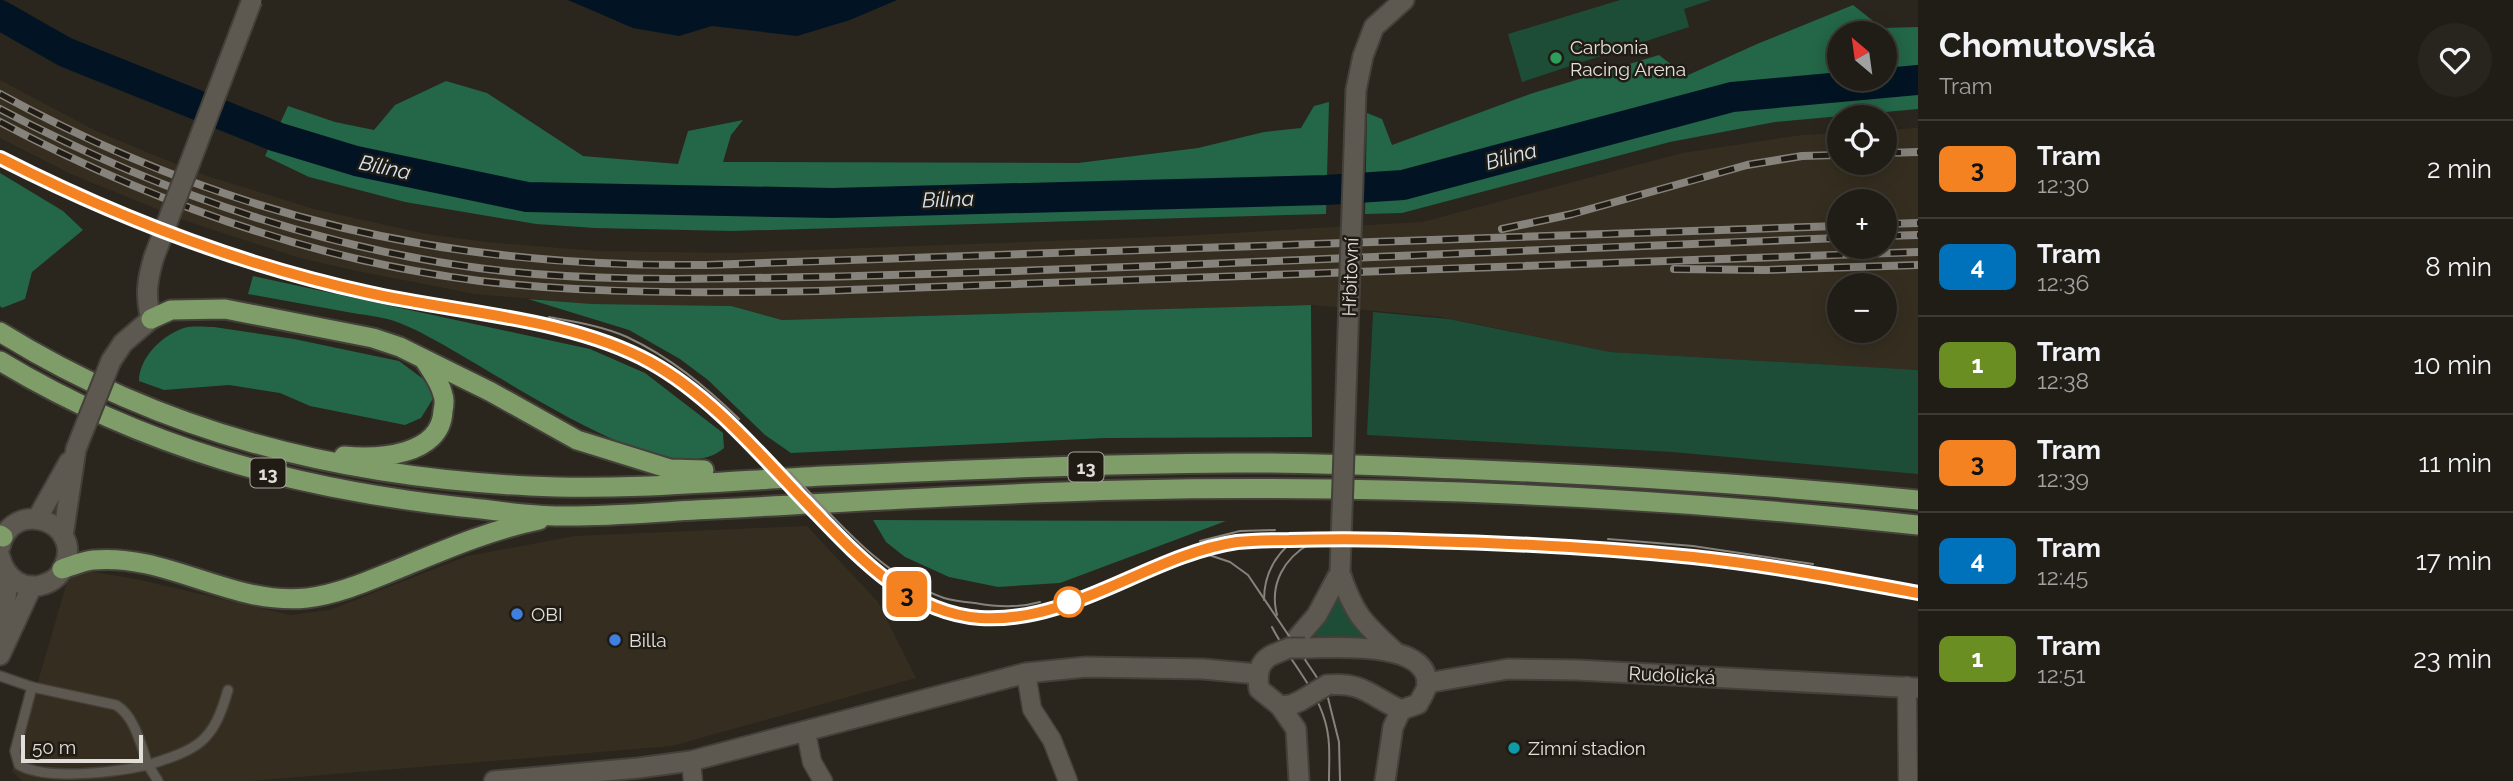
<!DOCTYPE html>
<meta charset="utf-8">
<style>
:root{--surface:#201c16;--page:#28251f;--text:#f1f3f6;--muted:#a2a1a1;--line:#3d3a35}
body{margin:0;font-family:Raleway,sans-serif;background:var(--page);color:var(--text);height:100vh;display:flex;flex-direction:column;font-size:26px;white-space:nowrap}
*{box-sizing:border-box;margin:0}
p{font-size:23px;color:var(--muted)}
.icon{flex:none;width:38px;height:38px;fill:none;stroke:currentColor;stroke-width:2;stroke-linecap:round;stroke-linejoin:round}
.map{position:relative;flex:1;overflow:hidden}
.side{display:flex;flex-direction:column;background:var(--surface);width:595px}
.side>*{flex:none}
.badge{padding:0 14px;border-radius:10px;font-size:24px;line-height:46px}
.needle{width:46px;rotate:331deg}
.controls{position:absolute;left:1827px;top:21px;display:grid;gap:14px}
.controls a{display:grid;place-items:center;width:70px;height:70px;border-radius:50%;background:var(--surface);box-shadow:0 4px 18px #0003,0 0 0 2px var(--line);font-size:35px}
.scale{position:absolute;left:21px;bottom:18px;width:122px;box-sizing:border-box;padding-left:7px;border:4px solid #e2dfda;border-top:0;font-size:19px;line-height:24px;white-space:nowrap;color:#e2dfda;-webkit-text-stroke:5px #201c14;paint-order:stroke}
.map>.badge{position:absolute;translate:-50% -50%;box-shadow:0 0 0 4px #fff}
.round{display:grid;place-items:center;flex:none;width:74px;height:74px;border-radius:37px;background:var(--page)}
.overview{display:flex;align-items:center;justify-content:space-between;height:119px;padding:0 21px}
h1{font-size:33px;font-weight:700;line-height:52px}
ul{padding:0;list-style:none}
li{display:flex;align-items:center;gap:21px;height:98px;padding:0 21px;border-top:2px solid var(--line)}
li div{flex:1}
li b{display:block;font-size:26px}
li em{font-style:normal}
li .badge{min-width:77px;font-weight:700;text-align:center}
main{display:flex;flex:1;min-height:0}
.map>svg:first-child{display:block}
.built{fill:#352e20;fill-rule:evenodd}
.green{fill:#1d4d37}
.forest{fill:#236648;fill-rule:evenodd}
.water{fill:#021424}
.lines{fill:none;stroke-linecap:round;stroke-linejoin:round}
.river{stroke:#021424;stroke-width:30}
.service-casing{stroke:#44403a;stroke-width:12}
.minor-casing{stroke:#44403a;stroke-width:21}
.tertiary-casing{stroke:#44403a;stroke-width:23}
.trunk-casing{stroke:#44403a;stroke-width:23}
.service{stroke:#5e5950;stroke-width:9}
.minor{stroke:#5e5950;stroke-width:18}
.tertiary{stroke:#5e5950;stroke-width:19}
.trunk{stroke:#7f9d68;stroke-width:19}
.tram{stroke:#86827c;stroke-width:2}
.rail-casing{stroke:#86827c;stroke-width:8}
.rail{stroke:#201c14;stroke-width:5;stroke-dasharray:16;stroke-linecap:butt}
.tertiary-bridge-casing{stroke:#44403a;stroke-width:23;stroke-linecap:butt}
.tertiary-bridge{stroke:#5e5950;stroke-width:19}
.line-casing{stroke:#fff;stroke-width:16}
.line{stroke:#f58220;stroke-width:10}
.leisure-dot{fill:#2e9e5b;stroke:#201c14;stroke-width:2.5}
.stop-dot{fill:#fff;stroke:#f58220;stroke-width:3.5}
.shop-dot{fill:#3f7fe0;stroke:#201c14;stroke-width:2.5}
.culture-dot{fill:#0f9aa8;stroke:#201c14;stroke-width:2.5}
.labels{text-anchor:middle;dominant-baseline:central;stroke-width:5;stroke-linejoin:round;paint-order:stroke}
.shield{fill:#201c14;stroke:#a8a49f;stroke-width:2}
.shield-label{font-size:18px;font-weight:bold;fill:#e2dfda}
.poi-label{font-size:19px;fill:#e2dfda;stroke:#201c14;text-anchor:start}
.street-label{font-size:19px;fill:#e2dfda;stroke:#201c14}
.water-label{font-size:21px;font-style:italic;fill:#d5e5f4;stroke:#201c14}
</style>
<main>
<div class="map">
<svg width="1918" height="781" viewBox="0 0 1918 781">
<rect width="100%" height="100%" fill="#2a251d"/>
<g class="built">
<path d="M0,80l94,50 57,24 56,22 107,33 112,25 61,8 110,9 134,2 449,-17 242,-14 260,-69 120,-18 37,-2v30h46v-33l33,-2v242l-308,-18 -169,-35 -129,-12 -530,15 -51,-14 -139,-2 -117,-10 -118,-23 -57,-13 -114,-37 -115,-47 -71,-36zM1839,201h46v46h-46zM1839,285h46v46h-46z"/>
<polygon points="807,526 878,602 916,678 672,746 252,781 22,781 12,771 71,568 136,579 290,615 330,610 467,556 575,536"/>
</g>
<g class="green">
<polygon points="1620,0 1711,0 1684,9 1689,27 1522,82 1508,34"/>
<polygon points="1373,312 1449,319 1610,352 1918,370 1918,474 1672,452 1367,435"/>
<polygon points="1337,597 1339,597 1347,615 1362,636 1361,639 1314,636"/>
</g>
<g class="forest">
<path d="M1853,5l29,23 36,-1v82l-143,13 -105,20 -268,71 -37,1 2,-101 15,6 10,26 141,-52 126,-38 27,21 71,-32zM1885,33v46h-46v-46z"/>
<polygon points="446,81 487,93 583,156 678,164 688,131 743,120 731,135 723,162 1078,163 1198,148 1264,132 1301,128 1314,106 1329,102 1326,214 732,231 595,228 536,224 405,202 309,177 265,156 288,106 335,122 374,130 395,105"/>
<polygon points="0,173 63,211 83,230 32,272 25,299 2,308 0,306"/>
<path d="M253,276l337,73 55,24 78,60 1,15c-63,55 -261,-105 -330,-127 -15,-5 -32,-6 -47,-9 -33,-6 -66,-12 -99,-18z"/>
<polygon points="528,299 592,304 731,306 782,320 1311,305 1312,437 1105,438 791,453 765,435 708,380 680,359 629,330"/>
<path d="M214,327l80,12 105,22 27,20 8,16 -13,21 -16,7 -95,-19 -30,-13 -51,-8 -65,5 -25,-9c0,-22 21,-44 42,-52 9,-4 23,-2 33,-2z"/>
<polygon points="873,520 1226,521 1060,583 998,587 949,577 905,557 886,542"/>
</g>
<polygon class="water" points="568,0 897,0 850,20 797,36 712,26 679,36 633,28"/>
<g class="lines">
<polyline class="river" points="0,15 65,52 277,137 356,161 527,197 832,203 1326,190 1403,185 1732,97 1918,80"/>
<defs>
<g id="service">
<path d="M0,676l32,11 84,18c19,11 25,41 32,60 50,-16 65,-22 80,-75"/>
<path d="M32,687l-17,64 4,14c29,16 97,7 129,0l10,16"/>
</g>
<g id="minor">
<polyline points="1026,673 1032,709 1052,740 1068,781"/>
<polyline points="1907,686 1908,781"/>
<polyline points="806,732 812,762 823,781"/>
<polyline points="691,761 693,781"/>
</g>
<g id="tertiary">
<polyline points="1356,90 1363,56 1374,27 1404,0"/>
<path d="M111,361l12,-18 28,-24c-6,-23 -4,-39 3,-62"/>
<polyline points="37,519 69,462"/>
<polyline points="63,536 76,449"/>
<path d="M0,547c12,-51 84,-25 64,19 -3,8 -10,15 -19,18 -21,8 -40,-6 -45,-27"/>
<path d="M1340,572c13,41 23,51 54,79"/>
<polyline points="1298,637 1317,615 1340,572"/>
<polyline points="0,640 9,576"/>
<path d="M1305,648c28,0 123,-8 122,36 0,6 -6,14 -9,20l-17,6c-29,-13 -39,-29 -74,-25"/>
<polyline points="0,655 32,586"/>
<path d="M1272,655c-14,7 -15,20 -13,34l21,17 11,-1 9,-4"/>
<polyline points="1427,683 1508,669 1577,670 1918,688"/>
<polyline points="1280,706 1296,729 1299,781"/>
<polyline points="494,781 638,768 691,761 1026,673 1086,667 1203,669 1257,674"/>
<polyline points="1385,781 1393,727 1401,710"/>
</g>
<g id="trunk">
<polyline points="151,319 171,310 225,309 373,338 400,347 491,392 577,440 670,469 704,470"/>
<path d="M0,332c163,101 340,145 530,154 97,5 196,-5 293,-10 137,-6 274,-12 411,-13 75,-1 150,3 225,6 153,6 306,16 459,31"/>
<path d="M0,361c144,87 296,128 462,146 32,3 66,9 98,9 52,1 104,-5 156,-7 137,-7 274,-16 411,-19 261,-6 531,7 791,35"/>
<path d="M344,456c34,3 97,0 99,-45 1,-5 2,-11 0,-16 -3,-13 -11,-23 -18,-34"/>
<polyline points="0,535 3,537"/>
<path d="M62,569c10,-3 21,-8 31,-9 74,-7 139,46 214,38 32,-4 61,-17 91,-29 46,-19 92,-39 141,-49"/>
</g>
</defs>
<use href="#service" class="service-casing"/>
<use href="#minor" class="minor-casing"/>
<use href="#tertiary" class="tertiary-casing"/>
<use href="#trunk" class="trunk-casing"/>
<use href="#service" class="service"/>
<use href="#minor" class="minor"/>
<use href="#tertiary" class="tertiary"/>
<use href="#trunk" class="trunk"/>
<g class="tram">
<path d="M0,158c118,60 240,107 369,135 89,20 201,25 281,69 64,35 117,101 168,153 45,47 94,98 162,103 92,6 169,-63 257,-76 21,-3 41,-2 62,-2 42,-2 83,-1 125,1 89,2 179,7 269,16 75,9 150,22 225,36"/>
<path d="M549,317c26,5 53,9 78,20 43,20 78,49 112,82"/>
<path d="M790,472c45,46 91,104 154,126 9,3 21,4 31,5 22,4 44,5 65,-1"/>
<polyline points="1608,539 1693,546 1813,564"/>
<polyline points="1200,541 1240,531 1275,530"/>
<polyline points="1200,552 1230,562 1248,575 1316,676 1328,698 1339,742 1340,781"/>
<path d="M1264,600c0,-27 12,-47 33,-62"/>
<path d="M1277,615c-8,-31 7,-57 34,-72"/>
<path d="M1272,627c16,32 43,59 53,94 6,20 4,40 4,60"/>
</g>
<defs>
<g id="rail">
<path d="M0,94c229,125 447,174 707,171l1132,-39"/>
<path d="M0,109c165,87 348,150 535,165 90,7 181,5 272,3 106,-2 213,-6 319,-10 238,-9 476,-20 713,-29"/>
<path d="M0,122c149,79 312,138 480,159 113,13 226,12 339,10l1099,-39"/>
<polyline points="1885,153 1918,152"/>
<polyline points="1885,224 1918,223"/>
<polyline points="1502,229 1572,214 1747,165 1802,156 1839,155"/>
<polyline points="1885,236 1918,235"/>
<polyline points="1674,269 1766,270 1918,265"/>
</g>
</defs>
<use href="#rail" class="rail-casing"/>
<use href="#rail" class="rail"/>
<defs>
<g id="tertiary-bridge">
<polyline points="154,257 252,0"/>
<polyline points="76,449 111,361"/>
<polyline points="1340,572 1356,90"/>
<polyline points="1272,655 1289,648 1305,648"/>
<polyline points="1300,701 1327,685"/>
</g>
</defs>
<use href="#tertiary-bridge" class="tertiary-bridge-casing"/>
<use href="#tertiary-bridge" class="tertiary-bridge"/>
</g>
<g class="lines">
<defs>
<path id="line" d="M0,158c118,60 240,107 369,135 89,20 201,25 281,69 64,35 117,101 168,153 45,47 94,98 162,103 92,6 169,-63 257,-76 17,-2 34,-2 52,-2 45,-1 89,-1 135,1 89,2 179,7 269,16 75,8 150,22 225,36"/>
</defs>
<use href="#line" class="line-casing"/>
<use href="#line" class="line"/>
</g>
<circle class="leisure-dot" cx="1556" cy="58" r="7"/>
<circle class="stop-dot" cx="1069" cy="602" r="14"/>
<g class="shop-dot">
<circle cx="517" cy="614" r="7"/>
<circle cx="615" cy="640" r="7"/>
</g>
<circle class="culture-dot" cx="1514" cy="748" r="7"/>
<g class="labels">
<g class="shield">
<rect x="1068.5" y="452.5" width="35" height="29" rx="5"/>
<rect x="250.5" y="458.5" width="35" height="29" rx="5"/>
</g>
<g class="shield-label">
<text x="1086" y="467">13</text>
<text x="268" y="473">13</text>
</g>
<g class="poi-label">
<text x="1570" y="47">Carbonia<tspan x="1570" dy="22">Racing Arena</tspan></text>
<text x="531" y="614">OBI</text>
<text x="629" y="640">Billa</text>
<text x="1528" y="748">Zimní stadion</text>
</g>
<g class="street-label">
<text transform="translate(1350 277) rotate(-88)">Hřbitovní</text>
<text transform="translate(1672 675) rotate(3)">Rudolická</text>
</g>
<g class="water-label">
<text transform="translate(1511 156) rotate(-15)">Bílina</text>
<text transform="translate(385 167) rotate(12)">Bílina</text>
<text transform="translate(948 199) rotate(-2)">Bílina</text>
</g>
</g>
</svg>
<div class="controls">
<a><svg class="needle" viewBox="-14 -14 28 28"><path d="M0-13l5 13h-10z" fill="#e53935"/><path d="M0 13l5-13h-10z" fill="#a2a1a1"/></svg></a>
<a><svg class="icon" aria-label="locate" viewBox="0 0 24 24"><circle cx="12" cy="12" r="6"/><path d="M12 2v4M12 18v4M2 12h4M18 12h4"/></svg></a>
<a>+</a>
<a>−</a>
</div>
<div class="scale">50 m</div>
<b class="badge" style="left:907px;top:594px;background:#f58220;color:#111">3</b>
</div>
<section class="side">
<div class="overview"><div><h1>Chomutovská</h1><p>Tram</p></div><a class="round"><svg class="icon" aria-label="heart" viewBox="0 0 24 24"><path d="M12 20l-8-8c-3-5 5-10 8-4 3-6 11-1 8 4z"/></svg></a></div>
<ul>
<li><span class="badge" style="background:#f58220;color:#111">3</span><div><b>Tram</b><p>12:30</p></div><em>2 min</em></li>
<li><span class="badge" style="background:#0072bc;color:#fff">4</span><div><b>Tram</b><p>12:36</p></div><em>8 min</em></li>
<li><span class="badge" style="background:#6b8e23;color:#fff">1</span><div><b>Tram</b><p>12:38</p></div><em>10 min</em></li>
<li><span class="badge" style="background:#f58220;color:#111">3</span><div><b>Tram</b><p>12:39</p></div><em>11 min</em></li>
<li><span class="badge" style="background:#0072bc;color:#fff">4</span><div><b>Tram</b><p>12:45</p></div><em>17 min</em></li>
<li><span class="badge" style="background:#6b8e23;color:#fff">1</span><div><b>Tram</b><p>12:51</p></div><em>23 min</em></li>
</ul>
</section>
</main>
